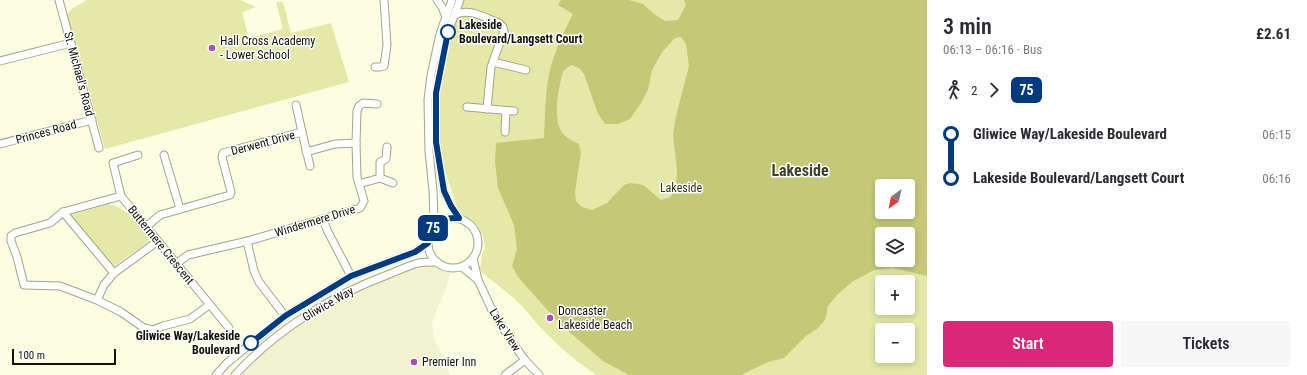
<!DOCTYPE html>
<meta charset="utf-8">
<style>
:root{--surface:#fff;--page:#f7f7f7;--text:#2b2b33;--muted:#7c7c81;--accent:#db2777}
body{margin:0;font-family:"Roboto Condensed",sans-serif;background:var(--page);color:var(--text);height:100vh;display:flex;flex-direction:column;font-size:15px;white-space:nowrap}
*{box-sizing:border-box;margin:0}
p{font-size:13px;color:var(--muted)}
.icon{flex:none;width:22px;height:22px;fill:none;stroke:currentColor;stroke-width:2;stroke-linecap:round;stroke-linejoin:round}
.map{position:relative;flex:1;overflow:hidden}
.panel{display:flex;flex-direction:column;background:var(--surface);width:380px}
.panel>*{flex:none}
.badge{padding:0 8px;border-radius:6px;font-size:14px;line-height:26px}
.needle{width:26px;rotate:213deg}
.tools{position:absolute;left:875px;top:179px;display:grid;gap:8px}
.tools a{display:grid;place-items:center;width:40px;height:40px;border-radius:4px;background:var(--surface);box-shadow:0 2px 6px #0003;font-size:20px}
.scale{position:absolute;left:12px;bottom:10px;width:104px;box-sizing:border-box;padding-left:4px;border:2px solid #111108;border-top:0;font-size:11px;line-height:14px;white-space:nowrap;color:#111108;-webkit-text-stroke:3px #fff;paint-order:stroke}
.map>.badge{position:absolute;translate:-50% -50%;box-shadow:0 0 0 2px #fff}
.legs{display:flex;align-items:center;gap:6px;height:44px;padding:0 16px;font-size:13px}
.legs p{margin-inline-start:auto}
.summary{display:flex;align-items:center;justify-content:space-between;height:68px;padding:0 16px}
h1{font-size:22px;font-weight:600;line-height:30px}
.cta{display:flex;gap:8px;margin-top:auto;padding:8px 16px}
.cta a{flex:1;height:46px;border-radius:4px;background:var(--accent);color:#fff;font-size:16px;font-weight:600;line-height:46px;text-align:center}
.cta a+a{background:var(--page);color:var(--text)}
ul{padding:0 16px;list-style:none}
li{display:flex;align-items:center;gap:14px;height:44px;font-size:15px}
li i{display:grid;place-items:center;width:6px;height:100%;margin:0 5px;background:currentColor}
li i::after{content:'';width:10px;height:10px;margin:-5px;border:3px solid;border-radius:50%;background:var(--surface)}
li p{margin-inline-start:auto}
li:first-child i{background:linear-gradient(#0000 50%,currentColor 0)}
li:last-child i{background:linear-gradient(currentColor 50%,#0000 0)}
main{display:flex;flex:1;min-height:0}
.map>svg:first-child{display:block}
.built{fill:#f0f3ce}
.green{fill:#e4e9a7;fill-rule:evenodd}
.water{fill:#c5c977;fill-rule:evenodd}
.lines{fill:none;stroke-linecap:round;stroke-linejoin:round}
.minor-casing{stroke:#a2a489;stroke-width:9}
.minor{stroke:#fff;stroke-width:7}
.line-1-casing{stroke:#fff;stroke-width:9}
.line-1{stroke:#003b80;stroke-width:6}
.stop-1-dot{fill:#fff;stroke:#003b80;stroke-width:2}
.poi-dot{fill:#ae4cb3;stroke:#fff;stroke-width:1.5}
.labels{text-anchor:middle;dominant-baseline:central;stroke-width:3;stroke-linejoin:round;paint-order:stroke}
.stop-label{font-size:12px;font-weight:bold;fill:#111108;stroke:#fff;text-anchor:start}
.poi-label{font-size:12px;fill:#111108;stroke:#fff;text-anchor:start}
.street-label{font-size:12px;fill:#111108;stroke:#fff}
.park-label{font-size:12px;fill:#343612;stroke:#fff}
.district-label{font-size:16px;font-weight:bold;fill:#3f4129;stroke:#fff}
</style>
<main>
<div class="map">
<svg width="927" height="375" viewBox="0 0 927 375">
<rect width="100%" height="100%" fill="#fbfee1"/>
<polygon class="built" points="437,262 452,268 445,292 435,314 432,323 434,340 443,356 450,375 235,375 282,333 365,283"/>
<g class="green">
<polygon points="87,0 240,0 256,7 242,12 249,38 283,29 276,2 283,2 291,33 331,23 349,82 105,149 67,14 73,8"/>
<path d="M460,0h467v375h-330c-18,-11 -35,-26 -50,-41 -10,-9 -18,-21 -27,-30 -13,-13 -28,-22 -40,-34l2,-15 3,-8 -2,-11 -6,-11 -19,-14 -22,-69 1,-49 10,-57zM882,186h26v26h-26zM882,234h26v26h-26zM882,282h26v26h-26zM882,330h26v26h-26z"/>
<path d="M109,204c19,5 29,18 41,33l-2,5 -34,24 -3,-1 -41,-50z"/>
</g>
<path class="water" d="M561,0h68l14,4 10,9 12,8 13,-1 8,-15 -2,-5h243v276l-34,-8 -19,2 -22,12 -15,13 -9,11 -3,14 -8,9 -11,7 -22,22 -16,4 -27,13h-112l-26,-14 -44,-38 -41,-46 -6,-11 5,-17 -3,-24 -16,-37 -3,-26 1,-19 48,-5c1,-21 1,-43 5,-64 5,-21 14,-41 24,-60l-15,-9zM681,37l5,7 3,22 -13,50 -3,19 4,35 -1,19 -6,8 -9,3 -18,-15 -12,-2 -7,2 -17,18 -15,7 -10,-3 -6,-6 -1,-9 6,-39 -2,-9c-7,-3 -16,-8 -19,-15 -7,-16 -1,-42 3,-58l8,-6 8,3 5,6 14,40 7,10h13l12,-5 11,-16 7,-13 4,-20 5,-9 6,-10 12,-13zM882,186h26v26h-26zM882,234h26v26h-26z"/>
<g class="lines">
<defs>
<g id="minor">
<polyline points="59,0 99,148"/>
<polyline points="437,0 442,7 446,17"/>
<path d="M455,15c14,-8 30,3 44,8l4,4 1,4 -13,36 -4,42"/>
<polyline points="0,61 71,43"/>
<polyline points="493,62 526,70"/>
<polyline points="375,67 380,67 384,66 387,45 384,0"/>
<polyline points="296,105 302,132"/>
<polyline points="467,107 514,111"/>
<polyline points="505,132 506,111"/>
<polyline points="0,144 92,120"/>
<polyline points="306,152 335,144 356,143"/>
<polyline points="138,155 113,163 121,196 229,328"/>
<polyline points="164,155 180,209"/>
<polyline points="380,178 393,183"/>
<polyline points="359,184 380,178 380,162 386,159 387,147"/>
<polyline points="121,196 63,212 50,223 15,233 11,236 11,241 17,257 24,285 60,286 97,300 121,312 144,328 153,330 163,326 190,319 209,305"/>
<polyline points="63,212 114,273"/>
<circle cx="453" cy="243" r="25"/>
<polyline points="459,218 451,206 444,191 436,142 436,93 448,32 460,0"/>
<polyline points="323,219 327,230 351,276"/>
<polyline points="147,226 160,215 230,195 231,192 222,157 223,153 302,132 310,166"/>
<polyline points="432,229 434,216 433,191 429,151 428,100 431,75 440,34 452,0"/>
<polyline points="247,241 254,271 259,282 285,316"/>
<polyline points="473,258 478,280 492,310 511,341 525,360 539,375"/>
<polyline points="176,264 188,255 248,241 360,208 364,201 357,177 356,143 357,111 359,106 363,103 377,104"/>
<polyline points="462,267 478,280"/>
<polyline points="97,300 104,285 114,273 158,241"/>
<polyline points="216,375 227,363 285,316 351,276 415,252 428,243"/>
<path d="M235,375c41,-45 96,-79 152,-100 10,-4 21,-9 31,-12 6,-1 13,-1 19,-1"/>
<polyline points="505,375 525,360"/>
</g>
</defs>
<use href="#minor" class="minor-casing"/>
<use href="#minor" class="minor"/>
</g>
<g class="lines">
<defs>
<path id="line-1" d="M251,343l34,-27 66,-40 64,-24 13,-9c2,-19 12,-26 31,-25l-8,-12 -7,-15 -8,-49v-49l12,-61"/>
</defs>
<use href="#line-1" class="line-1-casing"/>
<use href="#line-1" class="line-1"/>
</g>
<g class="stop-1-dot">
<circle cx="448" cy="32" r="7"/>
<circle cx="251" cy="343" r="7"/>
</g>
<g class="poi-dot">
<circle cx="212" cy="48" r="4"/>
<circle cx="550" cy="318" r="4"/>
<circle cx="414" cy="362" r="4"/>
</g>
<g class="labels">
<g class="stop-label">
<text x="459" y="25">Lakeside<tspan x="459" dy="14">Boulevard/Langsett Court</tspan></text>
<text x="240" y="336" text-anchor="end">Gliwice Way/Lakeside<tspan x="240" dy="14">Boulevard</tspan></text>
</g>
<g class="poi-label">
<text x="220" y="41">Hall Cross Academy<tspan x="220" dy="14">- Lower School</tspan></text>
<text x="558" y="311">Doncaster<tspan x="558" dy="14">Lakeside Beach</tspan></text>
<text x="422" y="362">Premier Inn</text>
</g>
<g class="street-label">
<text transform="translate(79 74) rotate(75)">St. Michael's Road</text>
<text transform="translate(46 132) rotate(-15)">Princes Road</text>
<text transform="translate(263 143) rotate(-15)">Derwent Drive</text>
<text transform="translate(315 221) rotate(-17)">Windermere Drive</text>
<text transform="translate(161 245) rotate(51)">Buttermere Crescent</text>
<text transform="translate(328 304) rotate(-30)">Gliwice Way</text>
<text transform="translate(505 330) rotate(58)">Lake View</text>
</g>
<g class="park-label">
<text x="681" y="188">Lakeside</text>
</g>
<g class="district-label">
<text x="800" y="170">Lakeside</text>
</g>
</g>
</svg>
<div class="tools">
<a><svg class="needle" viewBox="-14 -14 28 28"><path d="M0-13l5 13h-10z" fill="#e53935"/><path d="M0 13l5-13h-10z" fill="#7c7c81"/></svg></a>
<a><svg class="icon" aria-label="layers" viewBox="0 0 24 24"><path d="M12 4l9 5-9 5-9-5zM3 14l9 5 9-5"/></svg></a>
<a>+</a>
<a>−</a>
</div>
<div class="scale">100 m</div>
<b class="badge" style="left:433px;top:228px;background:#003b80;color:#fff">75</b>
</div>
<section class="panel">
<div class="summary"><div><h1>3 min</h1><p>06:13 – 06:16 · Bus</p></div><b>£2.61</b></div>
<div class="legs"><svg class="icon" aria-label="walk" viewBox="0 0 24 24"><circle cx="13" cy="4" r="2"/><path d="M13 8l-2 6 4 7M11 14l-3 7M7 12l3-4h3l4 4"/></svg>2<svg class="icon" aria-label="forward" viewBox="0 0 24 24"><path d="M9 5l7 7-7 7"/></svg><b class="badge" style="background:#003b80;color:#fff">75</b></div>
<ul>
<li><i style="color:#003b80"></i><b>Gliwice Way/Lakeside Boulevard</b><p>06:15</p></li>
<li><i style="color:#003b80"></i><b>Lakeside Boulevard/Langsett Court</b><p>06:16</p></li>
</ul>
<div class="cta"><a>Start</a><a>Tickets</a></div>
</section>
</main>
